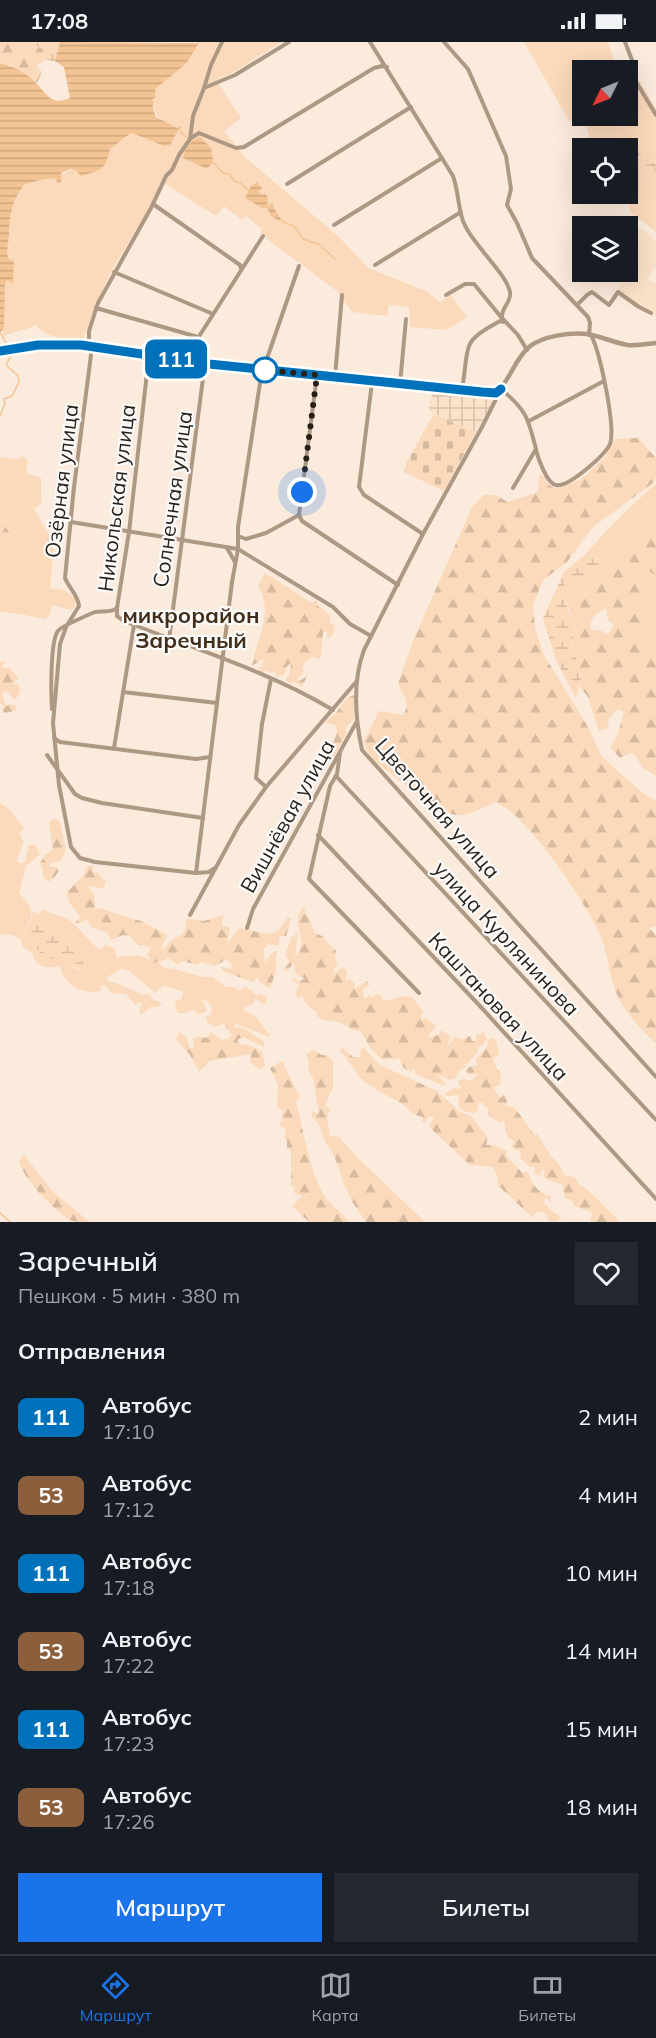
<!DOCTYPE html>
<html lang="ru">
<meta charset="utf-8">
<style>
:root{--surface:#171b24;--page:#242831;--text:#f1f3f6;--muted:#9ea1a6;--line:#363941;--accent:#1a73e8}
body{margin:0;font-family:Mulish,sans-serif;background:var(--page);color:var(--text);height:100vh;display:flex;flex-direction:column;font-size:22px;white-space:nowrap}
*{box-sizing:border-box;margin:0}
p{font-size:20px;color:var(--muted)}
.icon{flex:none;width:33px;height:33px;fill:none;stroke:currentColor;stroke-width:2;stroke-linecap:round;stroke-linejoin:round}
.map{position:relative;height:1180px;overflow:hidden}
.drawer{display:flex;flex-direction:column;background:var(--surface);flex:1}
.drawer>*{flex:none}
.badge{padding:0 12px;border-radius:9px;font-size:21px;line-height:39px}
.needle{width:39px;rotate:227deg}
.controls{position:absolute;left:572px;top:18px;display:grid;gap:12px}
.controls a{display:grid;place-items:center;width:66px;height:66px;border-radius:0px;background:var(--surface);box-shadow:0 6px 24px #0002;font-size:30px}
.you{position:absolute;width:30px;height:30px;margin:-15px;border:4px solid #fff;border-radius:50%;background:#1a73e8;box-shadow:0 0 0 9px #1a73e833}
.map>.badge{position:absolute;translate:-50% -50%;box-shadow:0 0 0 3px #fff}
h2{padding:0 18px;font-size:22px;line-height:54px}
.round{display:grid;place-items:center;flex:none;width:63px;height:63px;border-radius:0px;background:var(--page)}
.overview{display:flex;align-items:center;justify-content:space-between;height:102px;padding:0 18px}
h1{font-size:28px;font-weight:600;line-height:45px}
.button{display:flex;gap:12px;margin-top:auto;padding:12px 18px}
.button a{flex:1;height:69px;border-radius:0px;background:var(--accent);color:#fff;font-size:24px;font-weight:600;line-height:69px;text-align:center}
.button a+a{background:var(--page);color:var(--text)}
ul{padding:0;list-style:none}
li{display:flex;align-items:center;gap:18px;height:78px;padding:0 18px}
li div{flex:1}
li b{display:block;font-size:22px}
li em{font-style:normal}
li .badge{min-width:66px;font-weight:700;text-align:center}
.status{display:flex;justify-content:space-between;align-items:center;height:42px;padding:0 30px;background:var(--surface);direction:ltr}
.status svg{height:16px;fill:currentColor}
.tab-bar{display:flex;justify-content:space-around;align-items:center;height:84px;border-top:2px solid var(--line);background:var(--surface);font-size:16px;color:var(--muted)}
.tab-bar a{display:grid;justify-items:center;gap:3px}
.tab-bar .selected{color:var(--accent)}
.map>svg:first-child{display:block}
.built{fill:#fbe1c9}
.industrial{fill:url(#industrial-grid)}
.grass{fill:#fbdabb}
.forest{fill:url(#forest-firs);fill-rule:evenodd}
.wetland{fill:url(#wetland-marsh)}
.cemetery{fill:url(#cemetery-stones)}
.water{fill:url(#water-rules)}
.lines{fill:none;stroke-linecap:round;stroke-linejoin:round}
.stream{stroke:#f3c394;stroke-width:1.5}
.minor{stroke:#ad9884;stroke-width:4}
.tertiary{stroke:#ad9884;stroke-width:4.5}
.line-casing{stroke:#fff;stroke-width:14}
.line{stroke:#0072bc;stroke-width:9}
.walk{stroke:#271e15;stroke-width:6;stroke-dasharray:0 10.8}
.stop-dot{fill:#fff;stroke:#0072bc;stroke-width:3}
.labels{text-anchor:middle;dominant-baseline:central;stroke-width:4.5;stroke-linejoin:round;paint-order:stroke}
.street-label{font-size:21px;fill:#271e15;stroke:#fbfbfb}
.neighbourhood-label{font-size:22px;font-weight:bold;fill:#432e1a;stroke:#fbfbfb}
</style>
<div class="status"><b>17:08</b><svg viewBox="0 0 49 12"><path d="M0 12V9h3v3zM5 12V6h3v6zM10 12V3h3v9zM15 12V0h3v12zM26 1h20v11H26zM47 4h2v5h-2z"/></svg></div>
<div class="map">
<svg width="656" height="1180" viewBox="0 0 656 1180">
<defs>
<pattern id="industrial-grid" width="8" height="8" patternUnits="userSpaceOnUse" patternTransform="scale(1.5)"><rect width="8" height="8" fill="#fbe1c9"/><path d="M0 4h8M4 0v8" fill="none" stroke="#d7c1ac"/></pattern>
<pattern id="forest-firs" width="22" height="20" patternUnits="userSpaceOnUse" patternTransform="scale(1.5)"><rect width="22" height="20" fill="#fbdabb"/><path d="M5 1l3.5 6h-7zM16 11l3.5 6h-7z" fill="#d7bba0"/></pattern>
<pattern id="wetland-marsh" width="20" height="14" patternUnits="userSpaceOnUse" patternTransform="scale(1.5)"><rect width="20" height="14" fill="#fbdabb"/><path d="M1 5h8M5 5V1M11 12h8M15 12V8" fill="none" stroke="#d7bba0"/></pattern>
<pattern id="cemetery-stones" width="16" height="16" patternUnits="userSpaceOnUse" patternTransform="scale(1.5)"><rect width="16" height="16" fill="#fbdabb"/><path d="M2 7V4a2 2 0 0 1 4 0v3zM10 15v-3a2 2 0 0 1 4 0v3z" fill="#d7bba0"/></pattern>
<pattern id="water-rules" width="6" height="5" patternUnits="userSpaceOnUse" patternTransform="scale(1.5)"><rect width="6" height="5" fill="#f3c394"/><path d="M0 2.5h6" fill="none" stroke="#d0a77f"/></pattern>
</defs>
<rect width="100%" height="100%" fill="#fbebdc"/>
<polygon class="built" points="624,175 648,191 656,200 656,224 647,237 656,242 656,273 653,274 637,267 616,251 621,240 606,230 627,230 627,184 617,184"/>
<polygon class="industrial" points="434,349 492,353 494,357 476,390 430,370 429,360"/>
<g class="grass">
<path d="M198,0h84l-50,31 -16,7 25,38 -17,13 22,27 92,78 30,32 58,23 14,11 11,-7 16,22 -20,13 -37,-3 -1,-20 -20,-2 -2,11 -35,-4 -15,-21 -70,-52 -7,-6 2,-4 -16,-13 -4,4 -18,-14 -8,10 -51,-32 -9,19 -3,-1 -41,68 -13,27 -17,45c-17,-3 -35,-4 -47,-17 -8,6 -21,5 -32,12l2,-54 3,-3 5,3 1,-22 -6,-3c-2,-10 1,-15 1,-24 1,-20 4,-34 16,-50 12,-2 20,-7 31,-5 9,-11 37,-14 52,-19l2,-11c8,-5 13,-12 22,-16l32,13 6,-1 5,-8 3,-9c-16,-5 -25,-12 -25,-29l3,-2 -1,-8 31,-25 6,-13 6,-4z"/>
<polygon points="524,0 608,0 617,28 582,28 582,74 627,74 627,42 640,39 656,67 656,190 630,170 628,160 614,155 611,152 627,152 627,106 592,106 586,83 581,84 568,77"/>
<path d="M23,414l5,5 -2,12 15,5v25l-7,6 20,34 -4,46c11,-2 19,2 26,11l-1,7 -4,3 -19,-5 -2,9 -5,5 -25,-5 -20,-2v-73l5,2 5,-10 -5,-6 1,-12 -6,-12v-44l17,2z"/>
<path d="M656,442v48l-42,30 -1,5 -44,42 -7,-17 3,-8 13,1 21,-23 -14,-7c21,-25 46,-50 71,-71z"/>
<polygon points="646,525 656,534 656,610 645,594 650,580 642,567 641,555 652,545 643,533"/>
<path d="M0,761c14,8 15,15 24,25l-5,6 5,8 -8,19 5,3 4,-3 4,-16h6l5,9 -14,12 -7,27c18,20 14,21 4,42l17,18 18,5 18,11 10,3 -10,-26 -14,-9 -23,-23 3,-5c8,4 27,9 31,14 7,6 20,23 27,27l5,-5 9,3 3,10c10,-3 28,-4 36,5l4,-1 8,6 9,1 29,8h9l14,10h7l7,4 5,-4 6,3 4,5 6,-1 6,3 -1,6 -4,1 -6,-5 -5,6 -5,1 -3,4c20,8 14,13 27,24l-1,3 -34,-14v5l-12,-4 -9,3 -7,-5 -1,-5 4,-2 2,-6 -4,-8 -6,-1 5,11 -10,4v-4l-5,-1 -7,3h-7l-3,-7 1,-5 6,-3 1,-6 -19,-7 -9,8 -26,-22 -8,-2 -15,9 2,3 13,4 22,10 5,-2 6,7 8,3 -4,4h-8l-9,8 -2,-3 3,-8 -3,-2 -4,3 -9,-11 -15,-1 -4,-6 -6,-2v6c-17,4 -38,-6 -41,-25 -13,3 -25,1 -28,-13l-9,-6 -2,-7 -11,-6 -10,1z"/>
</g>
<g class="forest">
<polygon points="0,0 37,0 35,1 43,8 46,18 37,23 42,30 37,41 10,23 0,21"/>
<path d="M638,396l18,20v20l-3,5 -60,44 -27,36 -23,17 -10,25 2,23 9,27 44,72 14,30 42,37 12,7v125l-7,2 7,7v108c-14,-11 -30,-30 -38,-46 -9,-18 -9,-40 -16,-58 -13,-32 -76,-127 -107,-137 -13,6 -24,14 -39,13 -15,-2 -68,-42 -81,-54 -6,-6 -9,-12 -11,-20l15,-30 24,4c8,-11 0,-20 -5,-32l15,-42 59,-134 12,-12h11l13,7 30,-10 1,-17h5l4,9 8,5 24,-9 25,-23 10,-18z"/>
<polygon points="0,459 6,470 5,483 12,495 5,499 0,497"/>
<path d="M656,490v44l-11,-8 -2,8 9,11 -11,11 1,11 8,13 -5,14 11,16v124l-13,-8 -8,-13 -5,-2 -10,5 -10,-11c10,-13 9,-19 14,-35l-6,-3 -9,9 -1,10 -9,3 -11,-34 -8,-10 2,-11 -10,-31 3,-16 -6,-20 44,-42v-5zM606,566l2,12 6,5 -6,10 -6,-4 -12,-2c-1,-12 7,-15 16,-21z"/>
<path d="M265,531l47,30 3,-3 3,1 -1,4 13,10v8l5,3 -3,10 -5,3v-8l-4,2 -2,23 -2,3 -6,-2 -8,5 -3,6 2,3 -7,9h4l6,-4 -5,11 -8,-5 -6,1 -2,-3 1,-3h2l2,-14 -6,5 1,2 -3,6 -3,-1 -2,2h-2l-1,-6 -4,2 -5,-3 -4,3 -3,-1 2,-2 -4,-2 5,-1 2,-9 -12,8c3,-20 13,-36 13,-57 0,-8 -4,-17 -7,-24z"/>
<polygon points="3,619 6,621 2,623 4,626 9,626 19,636 12,642 19,643 20,650 16,657 12,657 9,650 5,650 2,653 6,664 11,662 16,664 15,669 4,671 2,668 4,665 0,661 0,620"/>
<polygon points="354,653 354,677 346,685 346,692 333,717 329,718 327,711 334,699 337,689 335,683 325,681 336,671 347,656"/>
<polygon points="55,776 60,780 66,808 61,819 51,821 49,825 57,825 59,829 53,837 48,840 43,835 43,828 40,821 45,813 53,808 49,780"/>
<polygon points="87,824 93,824 93,830 98,831 106,840 103,847 87,843 94,852 95,868 99,866 141,879 167,893 161,907 165,906 170,899 178,895 185,889 187,876 204,879 223,873 222,883 230,886 227,902 239,886 267,892 278,889 288,875 291,877 286,894 280,894 278,904 269,902 263,908 265,921 269,914 276,909 276,929 270,947 260,941 258,935 253,940 225,930 220,925 231,927 232,923 227,917 215,924 201,920 197,923 183,919 178,923 168,915 163,919 153,921 147,913 151,906 136,902 130,894 123,893 111,898 107,890 92,886 87,877 80,881 75,881 80,875 69,860 66,851 83,834"/>
<path d="M304,865l2,1 -2,5 4,3 7,17 7,3 14,15 -1,9 3,5 -5,5 3,3 3,-4 5,-1 3,3 -1,10 4,-2 5,5 -1,5 13,-8 2,2v3l-6,2 1,11 6,-4 2,3 4,-4 6,2 1,5 22,-5 8,2 10,14 -3,9 6,-3 10,8 -8,11 10,-2 3,-5 10,7 -5,12 8,-12 9,2 7,-3 2,5h4v-6l8,-3 3,7 -5,7 -5,2 1,3 -10,12 -4,1 2,3 -7,4 -3,7 -6,2 -13,-6 9,11h-4l-24,-10 -3,-2v-5l-4,3c-9,-2 -8,-5 -12,-13l-6,2 -4,-2 -5,2c-13,-6 -16,-19 -24,-29 -11,-1 -14,-7 -23,-9 -8,-2 -14,-1 -20,-6l-1,-5c-5,-1 -13,-10 -14,-15l-4,2 -3,-3 4,-10 -8,-6 3,-2 5,5 6,-4 -5,-1 -5,-6 -1,-8 -7,8 -4,-1 7,-8 -5,-7 7,-19 1,3 3,-7 2,2 -3,23c16,-17 -7,-35 9,-50z"/>
<polygon points="227,983 246,987 264,1000 264,1005 243,995 237,998 240,1002 249,1003 262,1009 265,1024 260,1028 250,1020 251,1012 209,1019 199,1030 190,1013 176,997 179,990 187,996 190,1007 194,1004 193,997 198,994 207,996 211,990 222,998 228,997 232,993 225,985"/>
<path d="M491,996l5,2 3,16 -5,1 -1,4 8,14 -1,10 -7,3 8,10 3,-4 4,7 -4,4 11,3 18,25 4,1 14,22 9,10 4,9 10,2 5,7 9,6 32,32h-28l-2,-2 2,-5 -1,-3 -17,-6 -1,-5 -8,-3 -3,-14 -14,-4 -5,-3 2,-5 -2,-3 -4,6 -5,-1 1,-5 -1,-3 -4,1 -10,-9 1,-3 -2,-6 -4,1 -3,-4 2,-4 -2,-3h-4l-4,-18 -4,2c-7,-5 -13,-5 -12,-15l-4,-2 -1,-3 -5,-1v8l-4,3 -10,-2 -5,-4v-8l-2,-4 -11,1 -2,-2 12,-7 2,3 3,-3 -3,-3 1,-4 5,-1 7,2 7,-8 -9,2 -3,-4 3,-4 8,-2 -1,-6 11,-12 1,-6z"/>
<path d="M342,1005l11,10 8,1 -1,-6 3,-5 17,18 57,26 23,21 11,4 17,22 -2,7h8l13,6 -1,5 16,16h6c4,13 10,21 23,24v6l-5,-4 -3,3 6,8 12,8 -4,5 -8,-1 -4,-8 -8,-1 -5,5c-12,-10 -22,-22 -34,-31l-1,-11 -4,-8 -23,-2 -41,-38 5,-10 -5,-1 -3,6h-4l1,-5c-12,-2 -14,-9 -24,-15 -13,-8 -28,-13 -39,-25 -8,-8 -12,-19 -20,-26z"/>
<polygon points="313,1008 322,1013 327,1013 333,1019 333,1045 325,1063 330,1067 327,1075 330,1094 339,1095 356,1114 425,1180 366,1180 353,1161 343,1140 335,1116 325,1099 318,1081 312,1075 312,1069 319,1072 313,1036 308,1027 309,1022 306,1012"/>
<path d="M282,1019l18,36 -4,5c8,30 12,64 27,92 8,13 20,18 26,28h-40l-17,-16 10,-10 -8,-3 1,-6 -4,-2v-34l-4,-3v-7l-3,-4 2,-8 -6,-3 3,-15 -6,-4 1,-22 -8,-17z"/>
<path d="M24,1113l29,37 37,30c-5,0 -13,0 -18,-1 -17,-9 -49,-42 -53,-60z"/>
</g>
<g class="wetland">
<polygon points="37,0 60,0 55,19 46,18 43,8 34,2"/>
<polygon points="625,88 630,105 637,107 644,118 656,122 656,131 643,131 627,122 627,106 615,106 616,94"/>
<polygon points="585,513 599,520 594,536 578,543 565,542 562,550 575,587 572,603 582,634 576,656 556,618 543,576 564,530"/>
<path d="M32,869l10,5 20,21 14,9 11,26 -27,-11 -2,-3 -8,1 -2,-3 -8,-3c-5,-7 -12,-11 -17,-18l9,-16z"/>
</g>
<polygon class="cemetery" points="434,372 476,390 444,449 404,430 407,419"/>
<g class="water">
<path d="M60,0l139,1 -13,21 -31,25 1,8 -3,2v9l3,9 23,12 -9,16 -6,1 -32,-13c-9,4 -14,11 -22,16 -4,21 -9,21 -29,27l-5,-6 -6,-1 -9,4v9l-3,1 -2,-4c-11,-2 -20,3 -31,5 -13,16 -15,30 -16,50 0,9 -3,14 -1,24l6,3 -1,22 -1,1 -4,-4 -3,3 -1,46 -4,3v-269c13,3 24,9 34,18 12,11 16,26 36,17l-6,-31 -9,-6z"/>
<path d="M200,95l11,11 2,13 -6,8 -24,-11c1,-9 8,-18 17,-21z"/>
<polygon points="257,140 262,146 258,149 262,153 264,151 268,155 267,164 273,161 274,166 281,177 279,179 271,174 267,166 262,166 245,156 251,144"/>
</g>
<g class="lines">
<g class="stream">
<polyline points="178,86 180,85 181,91 192,99"/>
<polyline points="211,121 214,121 223,131 230,132 234,139 240,141 248,148"/>
<polyline points="653,124 656,129"/>
<polyline points="280,178 295,185 303,197 320,203 335,217"/>
<polyline points="0,290 8,304"/>
<polyline points="0,374 5,361 4,357 12,354 19,340 18,334 6,323 10,315"/>
<polyline points="0,1171 10,1180"/>
</g>
<g class="minor">
<path d="M370,0l83,134c5,14 5,28 9,42 7,24 44,54 48,74 2,10 -9,15 -8,26l16,17 9,15"/>
<polyline points="444,0 468,27 506,114 511,147 507,163 517,181 532,216 588,275 590,281 589,293"/>
<polyline points="625,0 634,23 635,38 656,73"/>
<polyline points="204,46 211,23 222,0"/>
<polyline points="191,96 199,91 236,106 244,105 374,26 382,24 387,25"/>
<polyline points="287,142 411,65"/>
<polyline points="153,162 240,223 241,226"/>
<polyline points="334,183 442,116"/>
<polyline points="375,223 461,170"/>
<polyline points="114,230 213,272"/>
<polyline points="446,253 465,242 474,242 501,275"/>
<polyline points="577,263 587,253 592,250 609,263 618,250 639,265 651,271"/>
<polyline points="96,266 198,295"/>
<polyline points="89,304 89,289 98,261 151,166 166,134 172,128 179,113 190,97 193,74 204,46 235,33 289,0"/>
<path d="M92,305l-18,140 -9,91c4,10 13,17 14,28l-13,21 -6,17 -7,79 6,62 12,62 9,11 15,4 101,11 13,-1 6,-4"/>
<polyline points="184,318 263,194"/>
<polyline points="263,328 299,224"/>
<polyline points="317,333 299,473 302,479 398,543"/>
<polyline points="335,335 342,253"/>
<polyline points="372,340 359,445 364,453 423,492"/>
<polyline points="400,342 406,277"/>
<path d="M461,348c5,-14 3,-30 8,-44 4,-11 21,-19 31,-25l4,1"/>
<polyline points="529,379 604,339"/>
<path d="M536,408c2,8 11,34 20,35 12,3 49,-30 54,-41 6,-17 -10,-92 -19,-109"/>
<path d="M513,446l23,-39c-8,-32 -10,-39 -35,-60l-19,38 -59,107 -59,116c-12,32 -9,67 -2,100l294,327"/>
<polyline points="71,480 238,507 333,565 350,582 371,594"/>
<polyline points="238,494 246,497 266,491 299,473"/>
<polyline points="227,506 235,520"/>
<polyline points="117,566 129,490 149,313"/>
<polyline points="169,598 205,321"/>
<polyline points="123,650 217,661"/>
<path d="M52,667c-1,-14 -2,-68 6,-78 2,-4 32,-17 37,-19 8,-2 14,2 22,-4v8l7,5c70,28 144,50 209,89"/>
<polyline points="54,696 60,700 196,717 210,715"/>
<polyline points="114,706 134,583"/>
<polyline points="340,711 337,732 330,744 309,837 419,951"/>
<polyline points="47,713 75,752 82,756 102,761 203,776"/>
<polyline points="336,734 656,1078"/>
<polyline points="266,745 256,736 262,682 271,637"/>
<polyline points="318,793 479,963 656,1157"/>
<polyline points="196,831 232,540 238,507 238,485 262,328"/>
<polyline points="190,873 239,783 266,745 356,640"/>
<polyline points="247,886 253,867 357,679"/>
</g>
<path class="tertiary" d="M0,309l38,-6h43l128,19 163,18 124,11c14,-12 18,-33 33,-46 13,-11 42,-15 58,-13 14,2 27,9 41,11 9,1 19,-1 28,-2"/>
</g>
<g class="lines">
<defs>
<polyline id="line" points="0,309 38,303 81,303 209,322 482,350 496,351 501,347"/>
</defs>
<use href="#line" class="line-casing"/>
<use href="#line" class="line"/>
<polyline class="walk" points="265,328 263,328 317,333 302,450"/>
</g>
<circle class="stop-dot" cx="265" cy="328" r="12"/>
<g class="labels">
<g class="street-label">
<text transform="translate(61 439) rotate(-83)">Озёрная улица</text>
<text transform="translate(116 456) rotate(-83)">Никольская улица</text>
<text transform="translate(172 457) rotate(-82)">Солнечная улица</text>
<text transform="translate(438 766) rotate(49)">Цветочная улица</text>
<text transform="translate(287 774) rotate(-61)">Вишнёвая улица</text>
<text transform="translate(507 896) rotate(47)">улица Курлянинова</text>
<text transform="translate(499 964) rotate(47)">Каштановая улица</text>
</g>
<g class="neighbourhood-label">
<text x="191" y="573">микрорайон<tspan x="191" dy="25">Заречный</tspan></text>
</g>
</g>
</svg>
<div class="controls">
<a><svg class="needle" viewBox="-14 -14 28 28"><path d="M0-13l5 13h-10z" fill="#e53935"/><path d="M0 13l5-13h-10z" fill="#9ea1a6"/></svg></a>
<a><svg class="icon" aria-label="locate" viewBox="0 0 24 24"><circle cx="12" cy="12" r="6"/><path d="M12 2v4M12 18v4M2 12h4M18 12h4"/></svg></a>
<a><svg class="icon" aria-label="layers" viewBox="0 0 24 24"><path d="M12 4l9 5-9 5-9-5zM3 14l9 5 9-5"/></svg></a>
</div>
<div class="you" style="left:302px;top:450px"></div>
<b class="badge" style="left:176px;top:317px;background:#0072bc;color:#fff">111</b>
</div>
<section class="drawer">
<div class="overview"><div><h1>Заречный</h1><p>Пешком · 5 мин · 380 m</p></div><a class="round"><svg class="icon" aria-label="heart" viewBox="0 0 24 24"><path d="M12 20l-8-8c-3-5 5-10 8-4 3-6 11-1 8 4z"/></svg></a></div>
<h2>Отправления</h2>
<ul>
<li><span class="badge" style="background:#0072bc;color:#fff">111</span><div><b>Автобус</b><p>17:10</p></div><em>2 мин</em></li>
<li><span class="badge" style="background:#8b5e3c;color:#fff">53</span><div><b>Автобус</b><p>17:12</p></div><em>4 мин</em></li>
<li><span class="badge" style="background:#0072bc;color:#fff">111</span><div><b>Автобус</b><p>17:18</p></div><em>10 мин</em></li>
<li><span class="badge" style="background:#8b5e3c;color:#fff">53</span><div><b>Автобус</b><p>17:22</p></div><em>14 мин</em></li>
<li><span class="badge" style="background:#0072bc;color:#fff">111</span><div><b>Автобус</b><p>17:23</p></div><em>15 мин</em></li>
<li><span class="badge" style="background:#8b5e3c;color:#fff">53</span><div><b>Автобус</b><p>17:26</p></div><em>18 мин</em></li>
</ul>
<div class="button"><a>Маршрут</a><a>Билеты</a></div>
</section>
<nav class="tab-bar">
<a class="selected"><svg class="icon" aria-label="directions" viewBox="0 0 24 24"><path d="M12 3l9 9-9 9-9-9zM9 14v-3h6M13 9l2 2-2 2"/></svg>Маршрут</a>
<a><svg class="icon" aria-label="map" viewBox="0 0 24 24"><path d="M3 6l6-2 6 2 6-2v14l-6 2-6-2-6 2zM9 4v14M15 6v14"/></svg>Карта</a>
<a><svg class="icon" aria-label="tickets" viewBox="0 0 24 24"><path d="M3 7h18v10H3zM15 7v10"/></svg>Билеты</a>
</nav>
